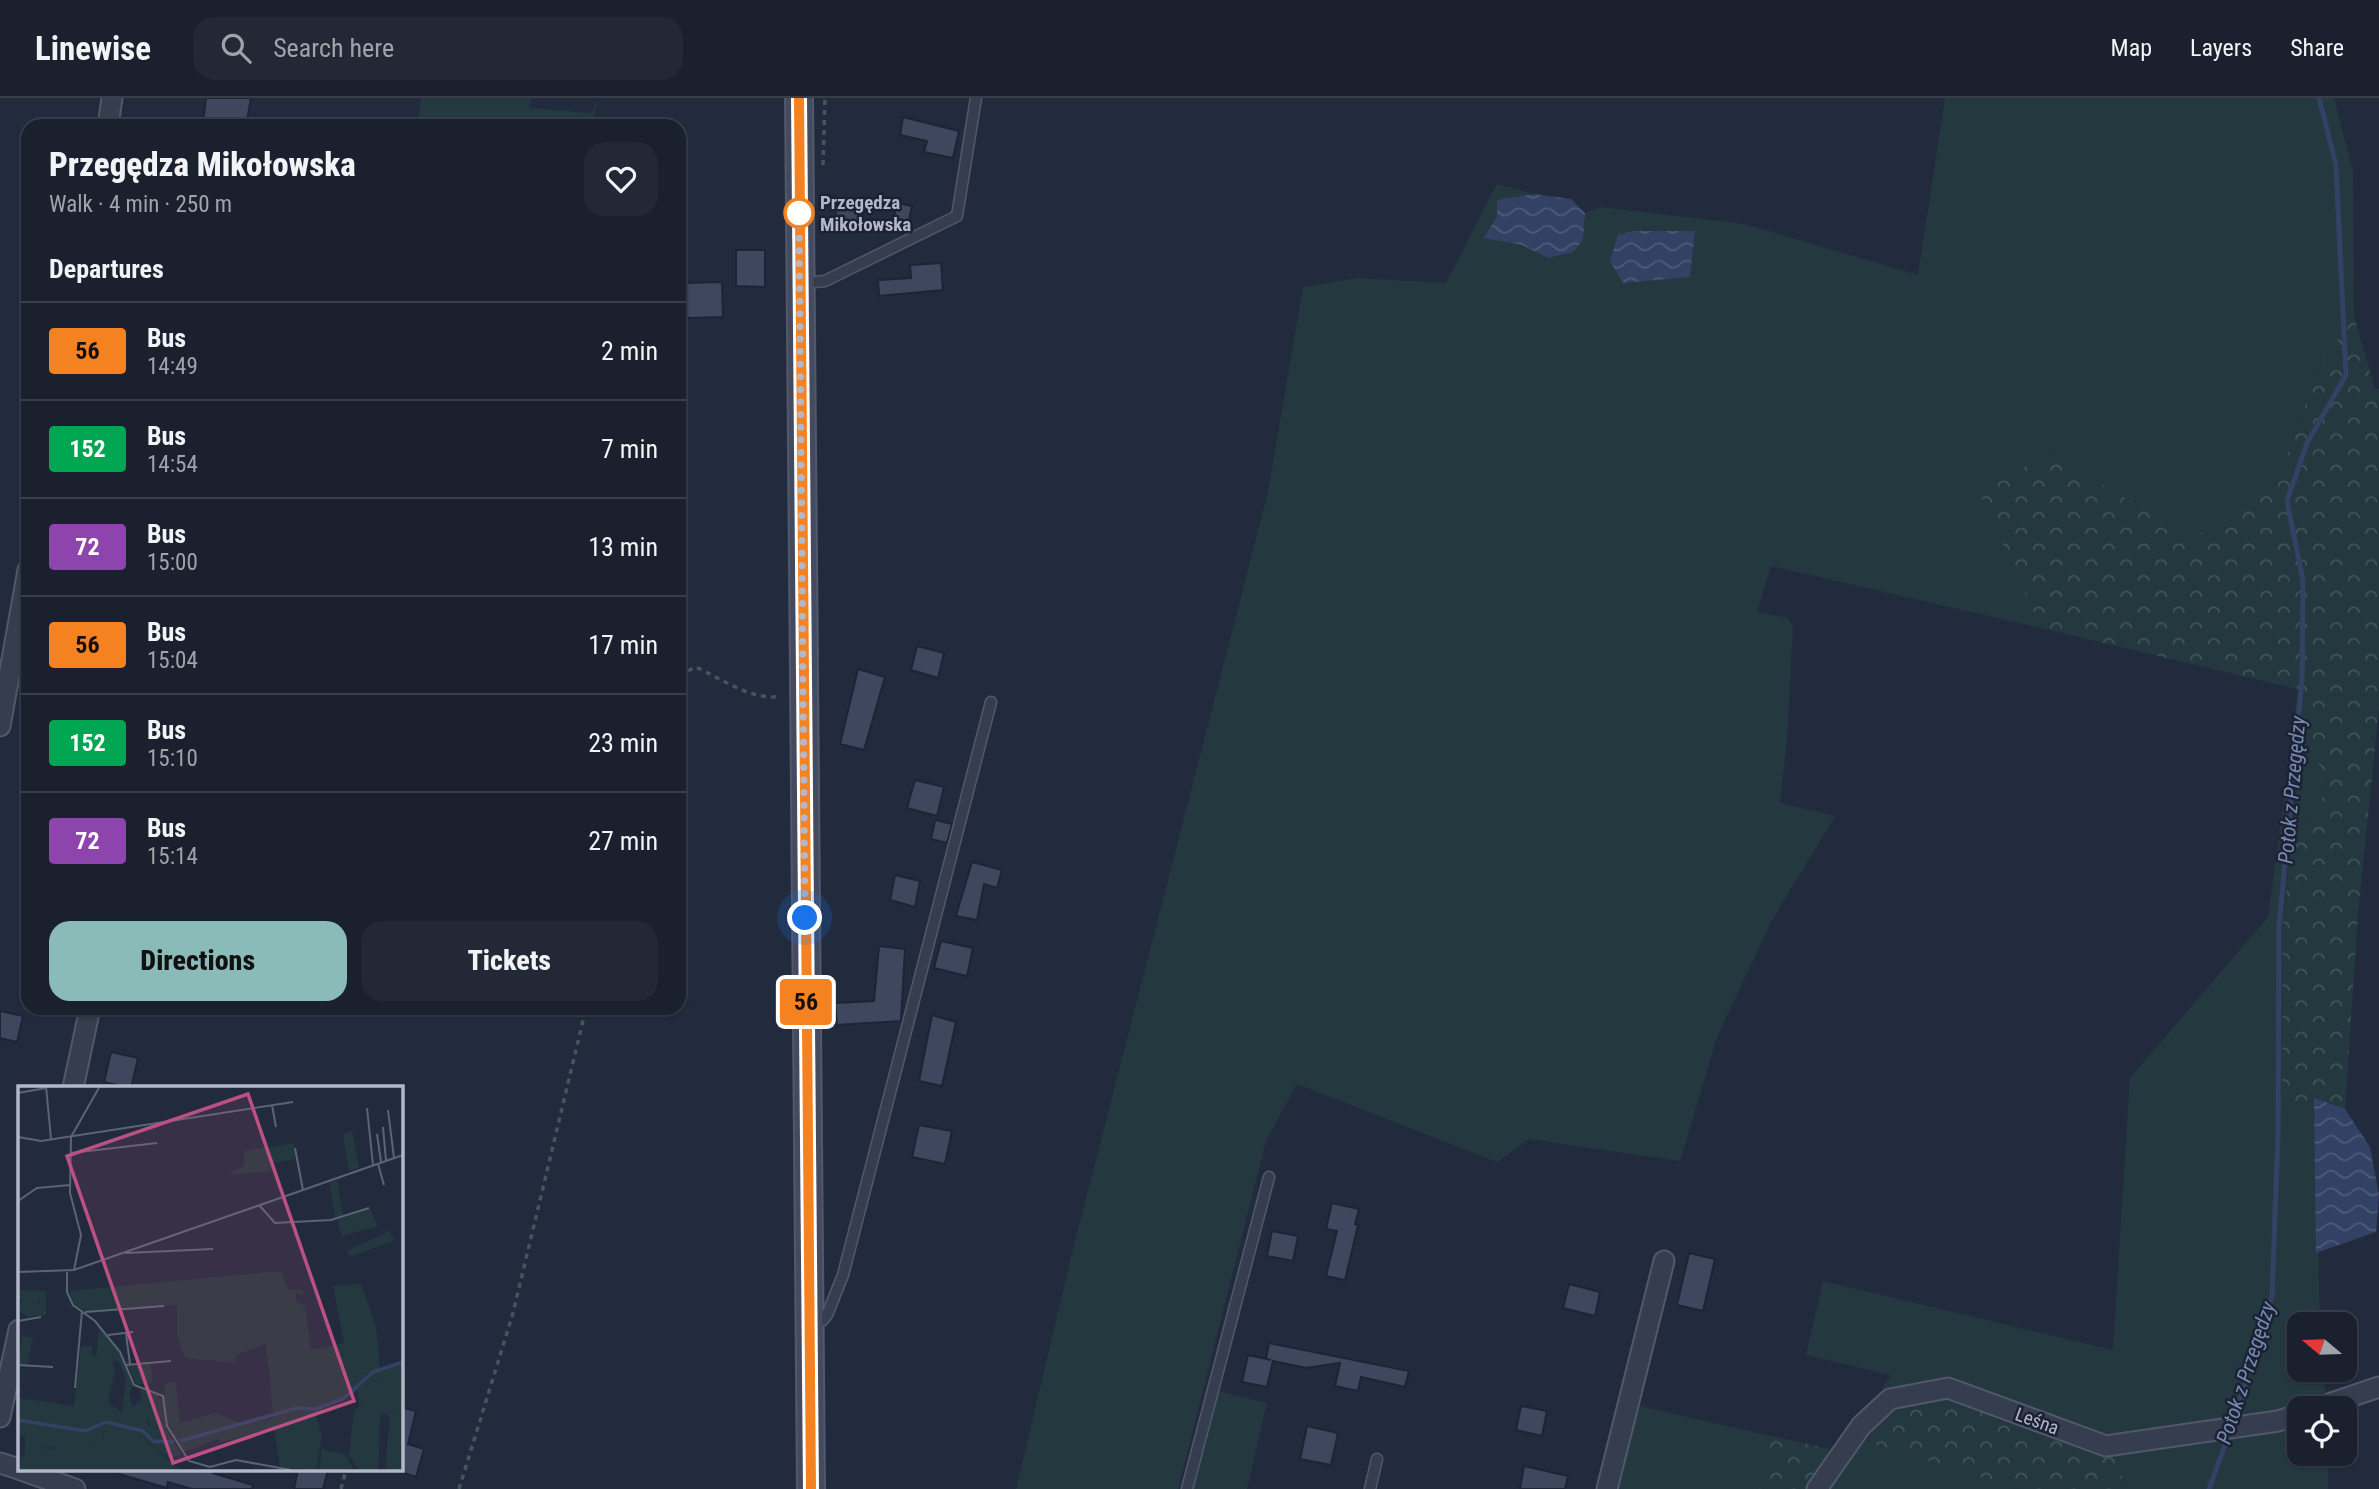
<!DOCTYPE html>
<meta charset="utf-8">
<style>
:root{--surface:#1a202e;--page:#232836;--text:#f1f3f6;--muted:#9fa3aa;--line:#383e4a;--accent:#8bbbb9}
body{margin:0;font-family:"Roboto Condensed",sans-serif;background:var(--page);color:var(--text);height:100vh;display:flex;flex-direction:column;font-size:26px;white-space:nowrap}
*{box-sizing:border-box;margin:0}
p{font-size:23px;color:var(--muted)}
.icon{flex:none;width:38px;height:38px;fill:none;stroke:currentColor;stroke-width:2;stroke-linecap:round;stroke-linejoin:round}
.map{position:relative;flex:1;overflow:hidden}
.sheet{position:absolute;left:21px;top:21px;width:665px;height:896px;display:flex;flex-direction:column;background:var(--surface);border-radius:21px;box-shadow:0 2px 5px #0004,0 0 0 2px var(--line)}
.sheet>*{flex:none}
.badge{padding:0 14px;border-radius:5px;font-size:24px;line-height:46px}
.needle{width:46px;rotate:289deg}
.tools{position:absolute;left:2287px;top:1214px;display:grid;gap:14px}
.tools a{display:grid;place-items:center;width:70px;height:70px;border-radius:14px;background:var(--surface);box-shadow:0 2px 5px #0004,0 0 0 2px var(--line);font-size:35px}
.you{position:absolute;width:35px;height:35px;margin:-18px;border:5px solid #fff;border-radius:50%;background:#1a73e8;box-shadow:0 0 0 10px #1a73e833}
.map>.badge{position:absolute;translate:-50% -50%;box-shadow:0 0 0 4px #fff}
h2{padding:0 28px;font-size:26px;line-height:63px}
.round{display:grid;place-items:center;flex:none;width:74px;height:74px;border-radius:21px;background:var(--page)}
.headline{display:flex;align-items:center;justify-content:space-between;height:119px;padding:0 28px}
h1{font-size:33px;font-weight:800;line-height:52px}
.action{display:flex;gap:14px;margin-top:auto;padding:14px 28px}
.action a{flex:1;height:80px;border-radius:21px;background:var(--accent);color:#111;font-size:28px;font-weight:800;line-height:80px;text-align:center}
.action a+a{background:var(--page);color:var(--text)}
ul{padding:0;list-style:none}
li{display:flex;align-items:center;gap:21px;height:98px;padding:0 28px;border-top:2px solid var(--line)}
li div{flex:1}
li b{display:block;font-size:26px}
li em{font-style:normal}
li .badge{min-width:77px;font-weight:700;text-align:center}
header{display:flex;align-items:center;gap:42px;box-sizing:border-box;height:98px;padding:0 35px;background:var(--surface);border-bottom:2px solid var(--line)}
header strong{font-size:33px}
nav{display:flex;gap:38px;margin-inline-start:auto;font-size:24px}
.search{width:490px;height:63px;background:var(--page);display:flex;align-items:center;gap:18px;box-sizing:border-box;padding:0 24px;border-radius:21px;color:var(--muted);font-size:26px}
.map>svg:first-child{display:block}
.grass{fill:#24393f}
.forest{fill:url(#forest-crowns)}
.water{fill:url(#water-waves)}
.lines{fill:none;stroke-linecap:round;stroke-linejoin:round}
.stream{stroke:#334164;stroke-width:5}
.building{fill:#3e475e;stroke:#1d2435;stroke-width:2}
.service-casing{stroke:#515869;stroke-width:13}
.minor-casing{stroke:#515869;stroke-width:23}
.secondary-casing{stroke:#515869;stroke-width:30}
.path{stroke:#42565c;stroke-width:3.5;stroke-dasharray:5 5;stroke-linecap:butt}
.service{stroke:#363d4e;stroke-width:10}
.minor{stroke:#363d4e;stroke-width:19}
.secondary{stroke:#444b61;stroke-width:26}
.line-casing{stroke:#fff;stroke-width:16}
.line{stroke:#f58220;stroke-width:10}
.walk{stroke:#b2b8c9;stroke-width:7;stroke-dasharray:0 12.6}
.stop-dot{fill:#fff;stroke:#f58220;stroke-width:3.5}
.labels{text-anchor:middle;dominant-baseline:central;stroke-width:5;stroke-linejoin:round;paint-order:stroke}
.stop-label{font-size:19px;font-weight:bold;fill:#b2b8c9;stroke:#1b2233;text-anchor:start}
.street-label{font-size:19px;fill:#b2b8c9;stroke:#1b2233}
.water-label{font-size:21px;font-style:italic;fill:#788ab2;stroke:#1b2233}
.inset-river{fill:none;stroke:#334164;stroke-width:3.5}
.inset-road{fill:none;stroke:#5c6376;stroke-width:2}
.view{fill:#bc5082;fill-opacity:0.15;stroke:#bc5082;stroke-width:3.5}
.inset-edge{fill:none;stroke:#b2b8c9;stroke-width:3.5}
</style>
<header>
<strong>Linewise</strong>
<div class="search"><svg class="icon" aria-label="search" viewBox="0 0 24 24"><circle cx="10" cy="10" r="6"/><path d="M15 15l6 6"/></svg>Search here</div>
<nav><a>Map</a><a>Layers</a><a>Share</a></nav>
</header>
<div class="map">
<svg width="2379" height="1391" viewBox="0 0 2379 1391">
<defs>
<pattern id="forest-crowns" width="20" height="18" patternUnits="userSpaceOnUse" patternTransform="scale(1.75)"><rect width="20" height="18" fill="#24393f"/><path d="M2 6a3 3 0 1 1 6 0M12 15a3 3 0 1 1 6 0" fill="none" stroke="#415459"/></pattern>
<pattern id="water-waves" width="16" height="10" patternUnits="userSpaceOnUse" patternTransform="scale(1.75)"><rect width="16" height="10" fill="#334164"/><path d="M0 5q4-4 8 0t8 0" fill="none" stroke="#4e5a79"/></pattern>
</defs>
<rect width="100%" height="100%" fill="#222b3e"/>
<g class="grass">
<polygon points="421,0 531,0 530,10 592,15 598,0 592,28 418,28"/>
<polygon points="1945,0 2334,0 2353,73 2354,218 2319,268 2277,385 2193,440 2052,356 1979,391 2041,530 1771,468 1757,514 1787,520 1793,528 1787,641 1780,705 1835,718 1772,822 1717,939 1680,1063 1529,1041 1497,1064 1297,986 1266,1043 1178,1391 1016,1391 1073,1151 1268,394 1303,189 1357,180 1446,185 1497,86 1534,96 1498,102 1497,119 1483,140 1522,147 1548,160 1583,142 1585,115 1601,109 1744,126 1918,177"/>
<polygon points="2293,634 2328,679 2319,711 2291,739 2283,828 2282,1010 2314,1000 2320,1227 2300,1227 2300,1272 2323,1272 2325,1294 2283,1311 2108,1337 1952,1280 1882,1291 1891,1277 1806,1257 1823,1183 2113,1252 2130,980 2268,819"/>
<polygon points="1218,1293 1267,1305 1247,1391 1193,1391"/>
<polygon points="1639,1308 1771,1338 1759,1391 1618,1391"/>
<polygon points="2299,1324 2300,1356 2328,1356 2328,1391 2124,1391 2118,1355"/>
<polygon points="1866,1333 1868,1344 2018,1391 1826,1391"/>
</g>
<g class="forest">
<polygon points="2354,218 2375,291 2379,291 2379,610 2358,815 2345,1011 2314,1000 2282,1010 2283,828 2291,739 2319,711 2328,679 2293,634 2298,591 2041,530 1978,391 2052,356 2193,440 2277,385 2319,268"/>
<polygon points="1955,1300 2085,1351 2118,1355 2124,1391 2018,1391 1868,1344 1866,1333 1892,1308"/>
<polygon points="1771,1338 1834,1352 1806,1391 1759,1391"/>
</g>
<g class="water">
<polygon points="1534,96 1571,101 1585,115 1583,142 1573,154 1548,160 1522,147 1483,140 1497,119 1497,102"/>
<polygon points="1632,133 1695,133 1690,179 1623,185 1610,163 1618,137"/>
<polygon points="2314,1000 2345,1011 2370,1049 2379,1097 2376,1134 2316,1155"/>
</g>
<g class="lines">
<g class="stream">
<polyline points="2232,1326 2272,1198 2278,1038 2279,829 2302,581 2303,483 2287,403 2307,345 2346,277 2336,67 2319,0"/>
<polyline points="2209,1391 2229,1336"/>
</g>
</g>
<g class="building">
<polygon points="206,0 251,0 246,28 203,24"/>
<polygon points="903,19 959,33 953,60 924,54 927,43 900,37"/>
<polygon points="897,105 912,108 907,132 892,129"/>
<polygon points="836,108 861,109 860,134 835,134"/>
<polygon points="736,152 765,152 765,189 736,188"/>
<polygon points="941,165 943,192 879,198 878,182 911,180 910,167"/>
<polygon points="722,184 723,219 686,220 685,185"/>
<polygon points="917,548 944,555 938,580 911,572"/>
<polygon points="858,571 885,579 864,652 840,646"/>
<polygon points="915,682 944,689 937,718 907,710"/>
<polygon points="935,722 952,726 947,745 931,741"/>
<polygon points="972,764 1002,772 997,790 984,786 977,822 956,818"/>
<polygon points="895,777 920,783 915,809 890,802"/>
<polygon points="941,843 973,850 967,878 934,870"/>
<polygon points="879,848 905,851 901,923 837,927 835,905 874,903"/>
<polygon points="0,913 23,918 17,944 0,940"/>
<polygon points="932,917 956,924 942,988 919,983"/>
<polygon points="111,954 138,960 131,990 104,984"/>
<polygon points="919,1027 952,1033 945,1066 912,1059"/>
<polygon points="1332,1105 1359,1111 1355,1126 1358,1127 1345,1182 1326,1178 1337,1133 1326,1131"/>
<polygon points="1272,1133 1298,1138 1293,1163 1267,1158"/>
<polygon points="1689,1155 1715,1161 1703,1213 1677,1207"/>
<polygon points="1569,1186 1600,1194 1595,1218 1563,1210"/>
<polygon points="1269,1245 1409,1273 1405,1289 1361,1279 1358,1293 1335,1288 1340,1265 1306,1270 1273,1263 1267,1289 1242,1284 1248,1257 1271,1262 1266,1261"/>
<polygon points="1521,1308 1547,1313 1542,1338 1516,1332"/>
<polygon points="401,1309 416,1313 408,1346 424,1351 416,1379 401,1374"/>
<polygon points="1307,1328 1338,1335 1331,1367 1300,1361"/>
<polygon points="1524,1368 1568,1378 1565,1391 1520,1391"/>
<polygon points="120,1372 214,1372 213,1375 253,1387 252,1391 192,1391 168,1384 167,1390 119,1376"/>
<polygon points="298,1372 328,1372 323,1391 294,1391"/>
</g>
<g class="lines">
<defs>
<g id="service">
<polyline points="804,185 825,183 957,118 976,0"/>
<polyline points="812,1223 823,1222 827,1217 843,1177 991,604"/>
<polyline points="1187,1391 1269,1079"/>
<polyline points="1370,1391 1377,1361"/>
</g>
<g id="minor">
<polyline points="108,28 112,0"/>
<polyline points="0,628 28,472"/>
<polyline points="73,990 90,910"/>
<polyline points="2314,1311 2379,1289"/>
<polyline points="0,1319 19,1232"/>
<polyline points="0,1365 19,1371"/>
<polyline points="21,1372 75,1391"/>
<polyline points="1607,1391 1664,1163"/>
<polyline points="1817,1391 1861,1328 1890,1301 1948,1290 2106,1348 2278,1323 2300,1316"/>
</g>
<polyline id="secondary" points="799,0 811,1391"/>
</defs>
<use href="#service" class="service-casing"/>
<use href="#minor" class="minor-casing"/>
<use href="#secondary" class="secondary-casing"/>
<g class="path">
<polyline points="823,67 825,0"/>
<path d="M679,577l17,-8c23,11 59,35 85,29"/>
<polyline points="341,1391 346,1372"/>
<polyline points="459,1391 513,1215 586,910"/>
</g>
<use href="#service" class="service"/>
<use href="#minor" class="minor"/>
<use href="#secondary" class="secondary"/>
</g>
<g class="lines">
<defs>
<polyline id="line" points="799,0 811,1391"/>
</defs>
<use href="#line" class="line-casing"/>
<use href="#line" class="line"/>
<polyline class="walk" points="799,115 805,820"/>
</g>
<circle class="stop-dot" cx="799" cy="115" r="14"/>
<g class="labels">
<g class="stop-label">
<text x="820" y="104">Przegędza<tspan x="820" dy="22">Mikołowska</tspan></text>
</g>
<g class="street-label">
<text transform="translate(2037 1323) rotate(20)">Leśna</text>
</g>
<g class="water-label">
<text transform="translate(2292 692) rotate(-85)">Potok z Przegędzy</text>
<text transform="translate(2246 1275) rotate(-72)">Potok z Przegędzy</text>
</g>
</g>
<g transform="translate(18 988)">
<rect width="385" height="385" fill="#222b3e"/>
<path d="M334,45l7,37 -10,3 -6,-37zM276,57l2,16 -26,4 2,8 25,-2 -71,6 18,-9v-15zM319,94l6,36 -8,2 -5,-35zM352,122l8,18 -36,10 -5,-16zM371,145l6,9 -45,17 -3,-6zM263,185l7,18 15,2v5l-7,-4v9l9,5 6,44 33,-7 -11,-57 28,-2 15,43 4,42 23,-7v4l-12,2 -27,20v16l-5,2 -1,-15 -34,17 -25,-3 -11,-8 5,-22 -8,-8 -15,14 -4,-37 -30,11v8l-51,-5 -8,-23v-30l-91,6 -11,-6 -6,-14zM0,204l28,1v24l-10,1 4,-16h-22zM81,241l25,33 9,26 -4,8 3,13 9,-6 -1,-12 17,6 1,27 -11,-5 2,20 17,-9 16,27 -14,3 -34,-28h-30l-2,10 -17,1 -14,-5 -11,12 -29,-2 -6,9v-19l-7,-1v-37l56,8 7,-60h11v11h4zM100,274l8,17 -4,35 -14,-9 7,-33 -3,-8zM133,278l2,18 -16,3 -9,-19zM158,296l4,41 36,-10 27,11 25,-5 -5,6 -44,9 2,4 -37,14 -16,-26 -4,-31 1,-12zM362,323l23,7v55h-18l5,-55 -7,-3 -3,4zM314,365l13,3 9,17h-19z" fill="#24393f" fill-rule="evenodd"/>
<path d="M2 221a10 10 0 1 1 20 0a10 10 0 1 1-20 0ZM4,250l11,2 -6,27 -9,-1zM385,280v50l-23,-7 -2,62h-19l-10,-16 5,-45 10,-6v-16l27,-20zM267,281l8,8 -4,22 10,8 25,3 -8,6 6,22 -6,35 -36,-4 -6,-38 -53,13 -3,-8 36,-11 9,2 10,-8 -3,-36zM139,309l9,9v24l-17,10 -4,-8 6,-6 -5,-7 12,4zM89,337l27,7 47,41h-162l2,-13 17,-19 7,10 15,-1 2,-12 6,-4 17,9 17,-1zM304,362l13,7v16h-16z" fill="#24393f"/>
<path class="inset-river" d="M0,334l67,11 21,-9 37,9 10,10 21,1M162,355l117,-33 19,1 27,-10 30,-27 30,-10"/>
<path class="inset-road" d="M28,0l5,53M0,7l28,-5M254,19l4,22M349,22l6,57M370,24l6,48M365,41l3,34M359,48l4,28M0,51l23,4 252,-39M277,62l8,42M53,67l86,-10M360,78l6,21M0,115l19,-13 33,-3M241,119l16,18 56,-3 38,-12M107,167l88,-4M56,184l7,-35 -11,-42 1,-56 29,-51M0,186l56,-2 329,-115M49,186v20l6,13 22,16 25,31 14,33 29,11 4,30 22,35 21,6 26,-7 55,10M67,226l79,-6M0,235l23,-4M108,248l4,30M90,249l25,-3M0,279l35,2M108,279l45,-4M57,302l7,-77"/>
<path class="view" d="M230,8l106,307 -181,62 -106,-307z"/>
<rect width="385" height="385" class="inset-edge"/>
</g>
</svg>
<div class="tools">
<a><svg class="needle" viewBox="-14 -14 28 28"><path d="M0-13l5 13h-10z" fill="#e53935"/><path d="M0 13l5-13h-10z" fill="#9fa3aa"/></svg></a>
<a><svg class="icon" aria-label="locate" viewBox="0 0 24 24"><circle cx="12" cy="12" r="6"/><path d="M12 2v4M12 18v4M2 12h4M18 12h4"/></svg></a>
</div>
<div class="you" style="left:805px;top:820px"></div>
<b class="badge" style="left:806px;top:904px;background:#f58220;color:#111">56</b>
<section class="sheet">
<div class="headline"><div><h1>Przegędza Mikołowska</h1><p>Walk · 4 min · 250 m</p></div><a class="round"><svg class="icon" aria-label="heart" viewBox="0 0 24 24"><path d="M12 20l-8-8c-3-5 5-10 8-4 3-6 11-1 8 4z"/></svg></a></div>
<h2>Departures</h2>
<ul>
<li><span class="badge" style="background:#f58220;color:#111">56</span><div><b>Bus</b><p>14:49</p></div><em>2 min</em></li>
<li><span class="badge" style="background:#00a651;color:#fff">152</span><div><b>Bus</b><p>14:54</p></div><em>7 min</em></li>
<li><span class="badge" style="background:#8e44ad;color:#fff">72</span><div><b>Bus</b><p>15:00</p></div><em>13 min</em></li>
<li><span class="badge" style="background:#f58220;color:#111">56</span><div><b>Bus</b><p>15:04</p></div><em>17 min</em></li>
<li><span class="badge" style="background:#00a651;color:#fff">152</span><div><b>Bus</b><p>15:10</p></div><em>23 min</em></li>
<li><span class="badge" style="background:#8e44ad;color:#fff">72</span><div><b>Bus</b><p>15:14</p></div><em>27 min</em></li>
</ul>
<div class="action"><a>Directions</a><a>Tickets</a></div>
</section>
</div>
